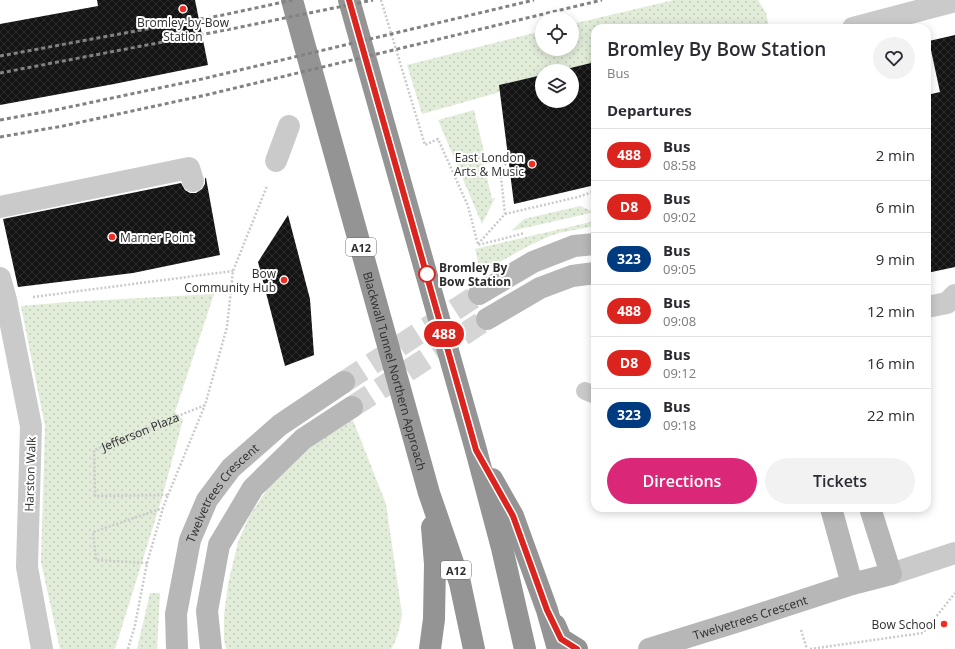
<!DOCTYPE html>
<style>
:root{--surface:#fff;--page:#f2f2f3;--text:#2b2b33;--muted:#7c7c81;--line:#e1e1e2;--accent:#db2777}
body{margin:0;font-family:"Open Sans",sans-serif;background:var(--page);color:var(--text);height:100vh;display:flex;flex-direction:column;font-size:15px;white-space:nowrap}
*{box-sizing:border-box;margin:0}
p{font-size:13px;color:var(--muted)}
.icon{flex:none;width:22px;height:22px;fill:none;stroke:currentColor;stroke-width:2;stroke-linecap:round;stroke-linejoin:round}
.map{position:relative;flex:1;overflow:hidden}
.drawer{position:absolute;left:591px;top:24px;width:340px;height:488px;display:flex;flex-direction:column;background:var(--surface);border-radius:12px;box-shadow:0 2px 10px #0003}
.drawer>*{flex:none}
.badge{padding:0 8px;border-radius:13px;font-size:14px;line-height:26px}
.fabs{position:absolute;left:535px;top:12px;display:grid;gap:8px}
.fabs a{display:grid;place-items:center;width:44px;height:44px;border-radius:50%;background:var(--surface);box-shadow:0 2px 10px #0003;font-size:20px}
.map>.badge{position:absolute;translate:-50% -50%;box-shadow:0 0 0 2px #fff}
h2{padding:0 16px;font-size:15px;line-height:36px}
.round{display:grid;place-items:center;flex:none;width:42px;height:42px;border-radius:21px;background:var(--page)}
.summary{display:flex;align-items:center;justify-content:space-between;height:68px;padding:0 16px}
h1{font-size:19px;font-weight:600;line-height:30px}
.primary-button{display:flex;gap:8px;margin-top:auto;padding:8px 16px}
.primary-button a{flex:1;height:46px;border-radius:24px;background:var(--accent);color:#fff;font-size:16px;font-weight:600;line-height:46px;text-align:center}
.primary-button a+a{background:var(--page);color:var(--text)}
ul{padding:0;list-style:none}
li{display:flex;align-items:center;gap:12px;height:52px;padding:0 16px;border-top:1px solid var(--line)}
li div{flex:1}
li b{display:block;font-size:15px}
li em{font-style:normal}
li .badge{min-width:44px;font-weight:700;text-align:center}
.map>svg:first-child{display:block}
.grass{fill:url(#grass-dots)}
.building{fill:url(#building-cross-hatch)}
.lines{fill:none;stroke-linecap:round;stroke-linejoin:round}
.secondary-tunnel{stroke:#d5d5d5;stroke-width:22;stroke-dasharray:22 11;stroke-linecap:butt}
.path{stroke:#cacaca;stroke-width:2.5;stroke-dasharray:2 2;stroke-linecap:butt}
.lane{stroke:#cacaca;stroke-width:18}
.street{stroke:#cacaca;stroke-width:22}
.secondary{stroke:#b7b7b7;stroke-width:22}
.highway{stroke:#949494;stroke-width:22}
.rail{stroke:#828282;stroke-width:3;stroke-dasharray:4 3;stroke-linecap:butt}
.line-casing{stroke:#fff;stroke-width:9}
.line{stroke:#dc241f;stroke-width:6}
.poi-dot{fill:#f12d22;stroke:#fff;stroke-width:1.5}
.stop-dot{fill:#fff;stroke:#dc241f;stroke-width:2}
.labels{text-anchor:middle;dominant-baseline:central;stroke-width:4;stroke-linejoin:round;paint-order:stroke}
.shield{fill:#fff;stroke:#6c6c6c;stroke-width:1}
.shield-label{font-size:11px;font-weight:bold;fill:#2d2d2d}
.poi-label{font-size:12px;fill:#2d2d2d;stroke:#fff;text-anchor:end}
.stop-label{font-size:12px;font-weight:bold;fill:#2d2d2d;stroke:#fff;text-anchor:start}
.street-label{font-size:12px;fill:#2d2d2d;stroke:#fff}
</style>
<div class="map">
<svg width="955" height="649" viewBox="0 0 955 649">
<defs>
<pattern id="grass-dots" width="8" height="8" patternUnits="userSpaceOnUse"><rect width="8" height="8" fill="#e1ecd9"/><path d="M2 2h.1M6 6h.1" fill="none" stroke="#c1cbbb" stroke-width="1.8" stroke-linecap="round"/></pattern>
<pattern id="building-cross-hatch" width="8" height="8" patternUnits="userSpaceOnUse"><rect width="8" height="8" fill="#141414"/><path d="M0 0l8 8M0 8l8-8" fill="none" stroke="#2e2e2e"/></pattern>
</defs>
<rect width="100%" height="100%" fill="#fff"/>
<g class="grass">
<polygon points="674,0 758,0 766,13 769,28 595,28 595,62 558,71 542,71 542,75 500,85 500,92 422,114 407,65 542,31 542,49 572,49 572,24"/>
<polygon points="474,110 485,156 482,157 492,199 495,198 482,224 438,120"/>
<polygon points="580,206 595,212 511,231 524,219"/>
<path d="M595,221v5c-15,3 -31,5 -45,10 -24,10 -46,24 -69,37l-6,-24z"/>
<polygon points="214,294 175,412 183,420 161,501 115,649 60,649 41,562 45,426 21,306 68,302"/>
<path d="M353,420l33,84 16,110c-2,12 -4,24 -11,35h-165l-2,-9v-24l4,-32 10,-42 12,-27 20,-30 41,-40z"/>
<polygon points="150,593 160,593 157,649 137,649"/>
</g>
<g class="building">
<polygon points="97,0 195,0 208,65 114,84 0,105 0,24 98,6"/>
<polygon points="955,35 955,267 927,273 927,95 940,92 929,41"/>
<polygon points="595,62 595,185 514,204 499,85 542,75 542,101 572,101 572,71 558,71"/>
<polygon points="205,178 206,178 220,255 133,273 18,287 3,219 181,183 185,190 190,193 196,193 202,189 205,184"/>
<polygon points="288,215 310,299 314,355 285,366 258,262"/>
</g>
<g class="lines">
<g class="secondary-tunnel">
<polyline points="344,382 479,294"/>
<polyline points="352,407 487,319"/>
</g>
<g class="path">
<polyline points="381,0 425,145 438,139 468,206 478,245 525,233"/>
<polyline points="505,214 578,197 595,191"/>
<polyline points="478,244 505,214 500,168 509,162"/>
<polyline points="33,297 233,271"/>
<polyline points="168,495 205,405"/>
<polyline points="147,563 163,508"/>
<polyline points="801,630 807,649"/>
<path id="s1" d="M128,649l7,-24 12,-62 -51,-3 -3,-28 70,-24 5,-13 -73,1 -1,-46 111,-45 22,-78 6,-56 34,-85"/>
<polyline points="810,649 923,633 955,593"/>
</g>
<polyline class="lane" points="585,391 595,395"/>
<g class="street">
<polyline points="853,28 955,1"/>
<polyline points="276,161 289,126"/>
<polyline points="0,207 189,168 193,181"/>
<polyline points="0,278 6,300 31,426 27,567 42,649"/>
<polyline points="927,307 947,303 955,295"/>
<polyline points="891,574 955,553"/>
</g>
<g class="secondary">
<polyline points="479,294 533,262 574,246 595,244"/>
<polyline points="487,319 540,288 572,276 595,273"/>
<polyline points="831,508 852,584"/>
<path id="s2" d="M177,649l-1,-35 14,-74 17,-40 24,-32 49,-43 64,-43"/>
<polyline points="211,649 207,611 219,545 253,488 303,439 352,407"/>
<path id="s3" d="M649,649l90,-28 113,-37 39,-10 -21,-66"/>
</g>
<g class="highway">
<path id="s4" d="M292,0l137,493 31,90 14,66"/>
<polyline points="349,0 476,450 502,548 525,649"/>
<polyline points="492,479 513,516 547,610 558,649"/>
<polyline points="555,625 561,639 577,649"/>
<polyline points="430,649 434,619 435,564 432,527"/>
</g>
<g class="rail">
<polyline points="0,56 223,15 293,0"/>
<polyline points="0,73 226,30 373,0"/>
<polyline points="0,120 60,109 202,79 534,0"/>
<polyline points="0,137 63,126 206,95 602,0"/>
</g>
</g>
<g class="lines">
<defs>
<polyline id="line" points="349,0 476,450 513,516 547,610 561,639 577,649"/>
</defs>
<use href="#line" class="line-casing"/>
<use href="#line" class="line"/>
</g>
<g class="poi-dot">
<circle cx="183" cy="9" r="4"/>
<circle cx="532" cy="164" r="4"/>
<circle cx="112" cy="237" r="4"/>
<circle cx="284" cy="280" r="4"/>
<circle cx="944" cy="624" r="4"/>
</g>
<circle class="stop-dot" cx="427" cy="274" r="8"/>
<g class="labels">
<g class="shield">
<rect x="346" y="238" width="30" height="18" rx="3"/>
<rect x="441" y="561" width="30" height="18" rx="3"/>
</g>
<g class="shield-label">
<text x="361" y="247">A12</text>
<text x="456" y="570">A12</text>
</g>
<g class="poi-label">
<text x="183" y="22" text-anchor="middle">Bromley-by-Bow<tspan x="183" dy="14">Station</tspan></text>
<text x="524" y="157">East London<tspan x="524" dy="14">Arts &amp; Music</tspan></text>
<text x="120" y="237" text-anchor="start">Marner Point</text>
<text x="276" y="273">Bow<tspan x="276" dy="14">Community Hub</tspan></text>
<text x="936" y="624">Bow School</text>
</g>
<g class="stop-label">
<text x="439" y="267">Bromley By<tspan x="439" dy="14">Bow Station</tspan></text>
</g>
<g class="street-label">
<text stroke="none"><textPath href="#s4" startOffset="385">Blackwall Tunnel Northern Approach</textPath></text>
<text stroke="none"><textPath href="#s1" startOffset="424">Jefferson Plaza</textPath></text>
<text transform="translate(30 474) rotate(-88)">Harston Walk</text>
<text stroke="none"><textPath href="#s2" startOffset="168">Twelvetrees Crescent</textPath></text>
<text stroke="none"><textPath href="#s3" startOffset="106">Twelvetrees Crescent</textPath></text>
</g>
</g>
</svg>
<div class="fabs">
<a><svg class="icon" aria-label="locate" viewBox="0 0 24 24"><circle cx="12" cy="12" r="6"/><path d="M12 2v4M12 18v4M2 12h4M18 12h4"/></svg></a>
<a><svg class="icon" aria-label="layers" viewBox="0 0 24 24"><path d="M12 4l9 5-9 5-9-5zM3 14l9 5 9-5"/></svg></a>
</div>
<b class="badge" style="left:444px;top:334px;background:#dc241f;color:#fff">488</b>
<section class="drawer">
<div class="summary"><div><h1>Bromley By Bow Station</h1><p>Bus</p></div><a class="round"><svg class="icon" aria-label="heart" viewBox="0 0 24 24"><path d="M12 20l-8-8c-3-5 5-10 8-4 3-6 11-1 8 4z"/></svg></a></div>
<h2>Departures</h2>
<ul>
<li><span class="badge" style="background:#dc241f;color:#fff">488</span><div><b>Bus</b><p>08:58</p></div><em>2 min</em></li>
<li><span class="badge" style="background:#dc241f;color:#fff">D8</span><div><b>Bus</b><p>09:02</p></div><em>6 min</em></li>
<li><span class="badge" style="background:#003b80;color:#fff">323</span><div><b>Bus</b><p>09:05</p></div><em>9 min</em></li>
<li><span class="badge" style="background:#dc241f;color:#fff">488</span><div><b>Bus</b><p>09:08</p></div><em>12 min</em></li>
<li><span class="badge" style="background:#dc241f;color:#fff">D8</span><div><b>Bus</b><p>09:12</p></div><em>16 min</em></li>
<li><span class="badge" style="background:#003b80;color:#fff">323</span><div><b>Bus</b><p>09:18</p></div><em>22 min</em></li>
</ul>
<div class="primary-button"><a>Directions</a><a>Tickets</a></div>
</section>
</div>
